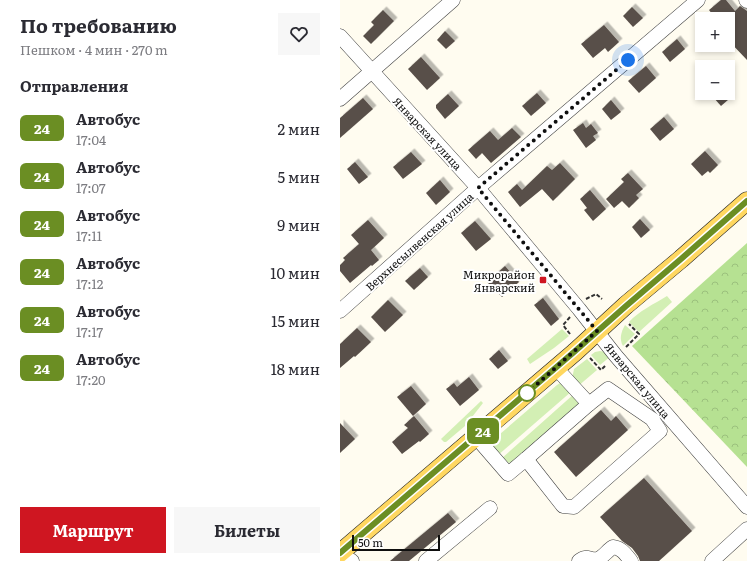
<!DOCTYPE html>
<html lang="ru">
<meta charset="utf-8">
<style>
:root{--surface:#fff;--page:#f7f7f7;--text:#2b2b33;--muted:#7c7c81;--accent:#cf1621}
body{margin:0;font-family:Literata,serif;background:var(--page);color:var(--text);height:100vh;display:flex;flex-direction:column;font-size:15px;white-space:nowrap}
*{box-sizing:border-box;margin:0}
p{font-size:13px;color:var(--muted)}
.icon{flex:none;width:22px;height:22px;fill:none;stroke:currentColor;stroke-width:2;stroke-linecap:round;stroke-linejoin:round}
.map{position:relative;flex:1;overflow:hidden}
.panel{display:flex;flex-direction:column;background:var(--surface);width:340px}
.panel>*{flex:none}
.badge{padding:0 8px;border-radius:6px;font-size:14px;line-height:26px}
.tools{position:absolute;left:355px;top:12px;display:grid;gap:8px}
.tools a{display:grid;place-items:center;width:40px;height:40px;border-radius:0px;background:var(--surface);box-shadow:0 2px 6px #0003;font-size:20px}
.scale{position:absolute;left:12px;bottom:10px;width:88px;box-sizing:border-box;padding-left:4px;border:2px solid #0f0f0f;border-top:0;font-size:11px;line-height:14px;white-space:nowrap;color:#0f0f0f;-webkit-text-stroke:3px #fff;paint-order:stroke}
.you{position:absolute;width:20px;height:20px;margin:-10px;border:3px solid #fff;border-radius:50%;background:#1a73e8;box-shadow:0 0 0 6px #1a73e833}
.map>.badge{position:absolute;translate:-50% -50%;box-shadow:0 0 0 2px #fff}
h2{padding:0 20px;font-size:15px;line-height:36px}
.round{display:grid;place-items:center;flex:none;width:42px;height:42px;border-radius:0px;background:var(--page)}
.overview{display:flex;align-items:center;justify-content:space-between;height:68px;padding:0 20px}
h1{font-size:19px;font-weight:700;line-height:30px}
.action{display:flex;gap:8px;margin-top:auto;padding:8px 20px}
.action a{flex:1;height:46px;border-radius:0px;background:var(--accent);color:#fff;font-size:16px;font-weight:700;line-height:46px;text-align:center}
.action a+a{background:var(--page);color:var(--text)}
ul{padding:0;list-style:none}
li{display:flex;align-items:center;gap:12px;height:48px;padding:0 20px}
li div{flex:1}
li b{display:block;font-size:15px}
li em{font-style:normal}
li .badge{min-width:44px;font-weight:700;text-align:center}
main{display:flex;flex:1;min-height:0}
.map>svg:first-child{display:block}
.green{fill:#d3efb4}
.forest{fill:url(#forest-crowns)}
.building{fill:#594f49;filter:url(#shadow)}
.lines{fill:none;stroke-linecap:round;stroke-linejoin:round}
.minor-casing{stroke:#424242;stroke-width:15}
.major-casing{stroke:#202020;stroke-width:19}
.path{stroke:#313131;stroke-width:2;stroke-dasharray:4 2;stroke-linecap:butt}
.minor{stroke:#fff;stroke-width:14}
.major{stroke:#ffd760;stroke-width:18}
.line-casing{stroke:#fff;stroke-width:9}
.line{stroke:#6b8e23;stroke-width:6}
.walk{stroke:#0f0f0f;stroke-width:4;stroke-dasharray:0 7.2}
.poi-dot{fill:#cf1621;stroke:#fff;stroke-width:1.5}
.stop-dot{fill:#fff;stroke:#6b8e23;stroke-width:2}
.labels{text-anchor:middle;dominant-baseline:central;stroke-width:4;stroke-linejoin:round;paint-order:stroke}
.street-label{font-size:11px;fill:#0f0f0f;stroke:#fff}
.poi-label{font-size:11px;fill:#0f0f0f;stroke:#fff;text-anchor:end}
</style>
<main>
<section class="panel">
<div class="overview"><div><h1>По требованию</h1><p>Пешком · 4 мин · 270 m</p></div><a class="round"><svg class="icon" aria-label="heart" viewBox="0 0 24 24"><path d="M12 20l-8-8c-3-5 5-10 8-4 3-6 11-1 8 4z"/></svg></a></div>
<h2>Отправления</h2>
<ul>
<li><span class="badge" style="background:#6b8e23;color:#fff">24</span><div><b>Автобус</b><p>17:04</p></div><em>2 мин</em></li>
<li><span class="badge" style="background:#6b8e23;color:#fff">24</span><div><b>Автобус</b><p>17:07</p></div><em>5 мин</em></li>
<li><span class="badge" style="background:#6b8e23;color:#fff">24</span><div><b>Автобус</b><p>17:11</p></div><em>9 мин</em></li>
<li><span class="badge" style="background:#6b8e23;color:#fff">24</span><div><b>Автобус</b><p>17:12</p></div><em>10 мин</em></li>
<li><span class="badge" style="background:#6b8e23;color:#fff">24</span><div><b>Автобус</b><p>17:17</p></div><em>15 мин</em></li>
<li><span class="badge" style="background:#6b8e23;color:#fff">24</span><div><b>Автобус</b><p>17:20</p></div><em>18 мин</em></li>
</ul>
<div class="action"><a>Маршрут</a><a>Билеты</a></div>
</section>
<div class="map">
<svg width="407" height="561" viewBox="0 0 407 561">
<defs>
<pattern id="forest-crowns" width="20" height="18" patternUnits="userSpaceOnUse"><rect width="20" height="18" fill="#b6e192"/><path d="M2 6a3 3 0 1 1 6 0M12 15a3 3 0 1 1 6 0" fill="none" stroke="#9bc07d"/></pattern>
<filter id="shadow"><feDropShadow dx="3.5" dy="-3.5" stdDeviation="0" flood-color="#0004"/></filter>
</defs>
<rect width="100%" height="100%" fill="#fffcf0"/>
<g class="green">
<path d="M327,296l5,6 -33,30 -10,-10c10,-11 25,-18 38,-26z"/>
<path d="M285,325l10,9 -12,12c-4,-7 -2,-14 2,-21z"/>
<polygon points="222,329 229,336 214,348 190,364 187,359"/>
<polygon points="260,351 265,352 271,356 260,365 251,355 255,352"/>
<polygon points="247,359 257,370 237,387 232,379 234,369"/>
<path d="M220,383l8,4 4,4 -75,65c-3,-5 -6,-10 -4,-16l64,-55z"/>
<polygon points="234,394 239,399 239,403 235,407 172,462 167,463 161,459"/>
<polygon points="141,401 143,403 125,426 106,442 104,442 101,439"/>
</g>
<polygon class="forest" points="407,243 407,467 292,346"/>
<g class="building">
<polygon points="381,0 386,0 395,11 400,6 407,11 407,60 388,40 388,19 376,19 369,10"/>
<polygon points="292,7 303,18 293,27 283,16"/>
<polygon points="43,10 54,21 31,44 23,36 34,25 31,22"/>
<polygon points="264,25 279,42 268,52 265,48 253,58 241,44"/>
<polygon points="105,31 115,41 106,49 97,40"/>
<polygon points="337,39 345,49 330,62 322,52"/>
<polygon points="81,57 100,78 87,90 68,69"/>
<polygon points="306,66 316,78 299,93 288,81"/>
<polygon points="197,93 206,103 191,116 182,106"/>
<polygon points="378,93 385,93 389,99 381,106 373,97"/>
<polygon points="108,94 119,106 105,119 96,108 96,105"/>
<polygon points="23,98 33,109 0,138 0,118"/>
<polygon points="271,100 281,112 271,120 262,109"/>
<polygon points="324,117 334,129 320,141 310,129"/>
<polygon points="243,123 246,128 251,124 258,133 253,136 256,140 246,148 233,130"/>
<polygon points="172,128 181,137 151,163 142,153 136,159 128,150 150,131 158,140"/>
<polygon points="365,151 378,165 370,173 368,171 362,176 351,164"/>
<polygon points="71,152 82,164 63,179 53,167"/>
<polygon points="15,162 28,177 19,184 7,169"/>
<polygon points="220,163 235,179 213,201 202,189 180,207 168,192 177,184 182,190 207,166 212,170"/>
<polygon points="288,173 303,189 296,195 299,198 289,208 282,201 274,208 266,199 284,182 281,179"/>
<polygon points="100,180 110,192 96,205 86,193"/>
<polygon points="250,190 266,209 253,221 244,210 247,208 240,199"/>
<polygon points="300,219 310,230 301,238 292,227"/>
<polygon points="28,220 44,238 31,250 39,260 32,266 31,265 10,283 0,271 0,265 5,260 3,258 19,244 11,235"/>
<polygon points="135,221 151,239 136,251 121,233"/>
<polygon points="165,266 179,282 162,297 147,282"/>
<polygon points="80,268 88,277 74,290 65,281"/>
<polygon points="203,298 219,319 211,326 194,305"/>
<polygon points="48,300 63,315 45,332 31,317"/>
<polygon points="17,328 31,342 15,357 14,356 0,368 0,344"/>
<polygon points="159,350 168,361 158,369 149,359"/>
<polygon points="129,377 139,390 120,406 106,389 114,383 117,387"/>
<polygon points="71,386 86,404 73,416 57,397"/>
<polygon points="261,410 271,421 276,416 288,430 236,477 214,452"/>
<polygon points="74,416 89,434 80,442 79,441 62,454 52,442 68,428 64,425"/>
<polygon points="0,423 15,439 0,453"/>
<polygon points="304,478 352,531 319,561 300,561 298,556 292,548 282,541 260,517"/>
<polygon points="108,513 116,522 69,561 50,561"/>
</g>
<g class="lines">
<defs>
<g id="minor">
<polyline points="406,0 407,1"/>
<polyline points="0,36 138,188 239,309 276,356 407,507"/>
<polyline points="0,99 113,0"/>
<polyline points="0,311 138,188 358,0"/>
<polyline points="136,437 168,474 186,459 223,506 234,507 320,431 312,419 268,389 249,404 216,368"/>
<polyline points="186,459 249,404"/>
<polyline points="0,553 12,561"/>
<polyline points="86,561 150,508"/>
<path d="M239,561c8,-7 11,0 19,-2 5,-2 10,-9 15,-12 9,1 13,8 18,14"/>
<polyline points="372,561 407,529"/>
</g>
<polyline id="major" points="0,553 235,352 286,305 341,259 407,201"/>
</defs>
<use href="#minor" class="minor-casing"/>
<use href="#major" class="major-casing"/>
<g class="path">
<polyline points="246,299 256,294 262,299"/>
<polyline points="230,334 223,325 230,317"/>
<polyline points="286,347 299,334 289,324"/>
<polyline points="250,358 261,370 266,365"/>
</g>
<use href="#minor" class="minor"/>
<use href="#major" class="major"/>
</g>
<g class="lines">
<defs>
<polyline id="line" points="0,553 234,352 286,306 341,259 407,201"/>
</defs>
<use href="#line" class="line-casing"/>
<use href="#line" class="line"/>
<polyline class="walk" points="187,393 257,331 138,188 288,60"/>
</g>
<rect class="poi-dot" x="199" y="276" width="8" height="8" rx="2"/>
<circle class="stop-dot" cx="187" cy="393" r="8"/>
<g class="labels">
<g class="street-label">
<text transform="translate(88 133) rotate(47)">Январская улица</text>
<text transform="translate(79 241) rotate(-42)">Верхнесылвенская улица</text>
<text transform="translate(298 380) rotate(50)">Январская улица</text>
</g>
<g class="poi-label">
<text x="195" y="274">Микрорайон<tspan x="195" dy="13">Январский</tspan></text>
</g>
</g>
</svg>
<div class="tools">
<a>+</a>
<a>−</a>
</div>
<div class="scale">50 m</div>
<div class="you" style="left:288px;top:60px"></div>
<b class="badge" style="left:143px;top:431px;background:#6b8e23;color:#fff">24</b>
</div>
</main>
